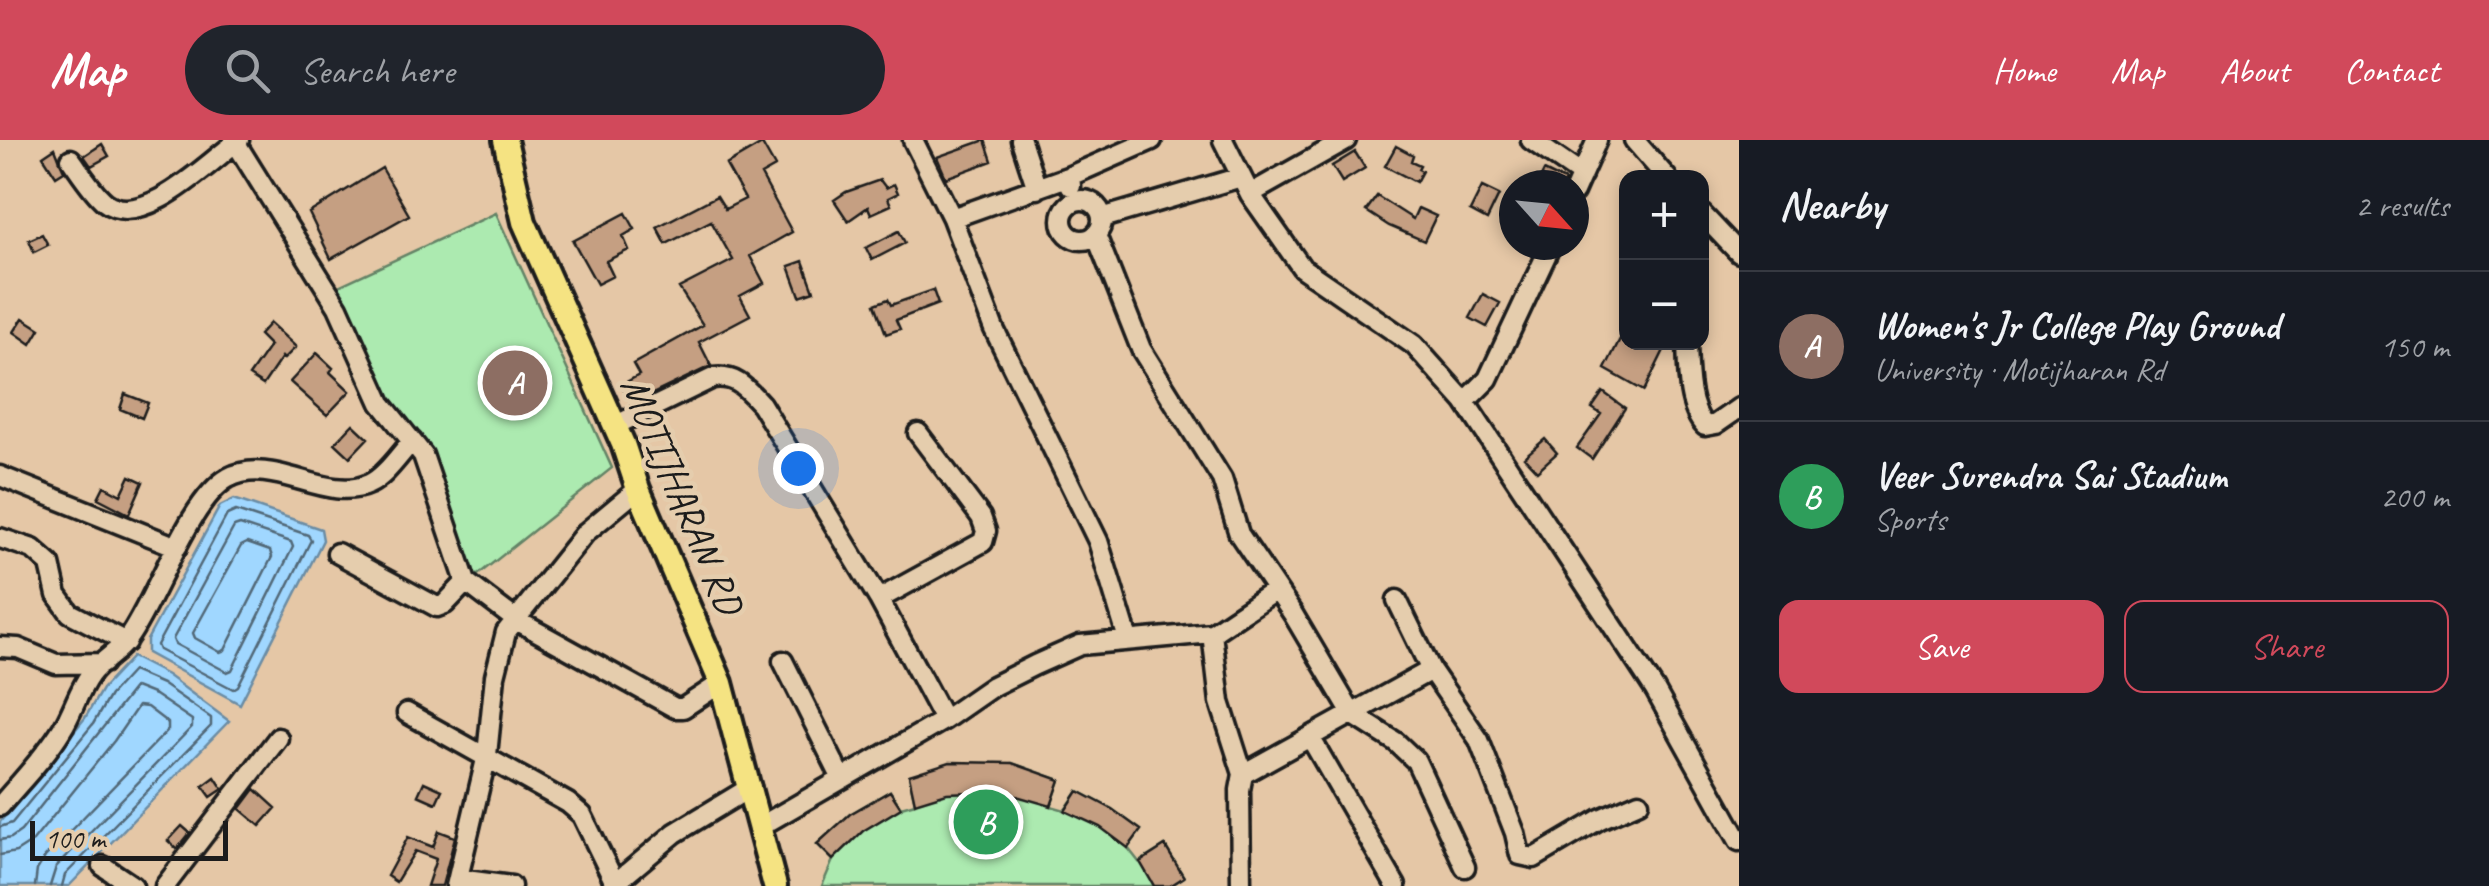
<!DOCTYPE html>
<html lang="en">
<head>
<meta charset="utf-8">
<style>
  :root { --surface:#171b24; --page:#20242c; --text:#f1f3f6; --muted:#9ea1a6; --line:#363941; --accent:#d1495b }
  body { margin:0; font-family:Caveat,sans-serif; background:var(--page); color:var(--text) }
  .controls { position:absolute; right:30px; top:30px; display:grid; overflow:hidden; border-radius:20px; box-shadow:0 5px 15px #0003 }
  .controls button { width:90px; height:90px; display:grid; place-items:center; padding:0; border:0; border-bottom:2px solid var(--line); background:var(--surface); color:var(--text); font:50px sans-serif }
  .compass { position:absolute; left:1499px; top:30px; width:90px; height:90px; border-radius:50%; background:var(--surface); box-shadow:0 5px 15px #0003; rotate:117deg }
  .scale { position:absolute; left:30px; bottom:25px; width:198px; box-sizing:border-box; padding-left:10px; border:5px solid #1c1c1c; border-top:0; font-size:28px; line-height:35px; white-space:nowrap; color:#1c1c1c; -webkit-text-stroke:8px #e5cdad; paint-order:stroke }
  .you { position:absolute; left:798px; top:328px; width:35px; height:35px; margin:-25px; border:8px solid #fff; border-radius:50%; background:#1a73e8; box-shadow:0 0 0 15px #1a73e833 }
  .badge { display:grid; place-items:center; width:65px; height:65px; border-radius:50%; background:var(--accent); color:#fff; font-size:32px; font-weight:700 }
  .pin { position:absolute; translate:-50% -50%; border:5px solid #fff; box-shadow:0 2px 10px #0006 }
  .list { margin:0; padding:0; list-style:none }
  h2 { display:flex; justify-content:space-between; align-items:center; height:130px; margin:0; padding:0 40px; font-size:42px }
  h2 small { font-size:32px; font-weight:400; color:var(--muted) }
  .list li { display:grid; grid-template-columns:65px 1fr auto; gap:30px; align-items:center; box-sizing:border-box; height:150px; padding:0 40px; border-top:2px solid var(--line) }
  .list b { display:block; font-size:38px; white-space:nowrap }
  .list p { margin:0; font-size:32px; white-space:nowrap; color:var(--muted) }
  .list em { font-size:32px; font-style:normal; color:var(--muted) }
  .actions { display:flex; gap:20px; padding:30px 40px }
  .actions a { flex:1; padding:22px 0; border:2px solid var(--accent); border-radius:20px; text-align:center; font-size:35px; color:var(--accent) }
  .actions .main { background:var(--accent); color:#fff }
  .icon { flex:none; width:55px; height:55px; fill:none; stroke:currentColor; stroke-width:2; stroke-linecap:round; stroke-linejoin:round }
  .map { position:relative; flex:none; width:1739px; height:746px; overflow:hidden }
  header { display:flex; align-items:center; gap:60px; box-sizing:border-box; height:140px; padding:0 50px; background:var(--accent); color:#fff }
  header strong { font-size:48px }
  nav { display:flex; gap:55px; margin-inline-start:auto; font-size:35px }
  .search { width:700px; height:90px; background:var(--page); display:flex; align-items:center; gap:25px; box-sizing:border-box; padding:0 35px; border-radius:55px; color:var(--muted); font-size:38px }
  main { display:flex }
  aside { flex:1; background:var(--surface) }
  .map>svg:first-child { display:block }
  .green { fill:#aceab0; stroke:#648366; stroke-width:2.5 }
  .water { fill:#a0d7ff; stroke:#6b8ca4; stroke-width:2.5 }
  .lines { fill:none; stroke-linecap:round; stroke-linejoin:round }
  .shore { stroke:#516777; stroke-width:2.5 }
  .building { fill:#c59f82; stroke:#1c1c1c; stroke-width:2.5 }
  .minor-casing { stroke:#1c1c1c; stroke-width:25 }
  .major-casing { stroke:#1c1c1c; stroke-width:30 }
  .minor { stroke:#e5cdad; stroke-width:18 }
  .major { stroke:#f5e382; stroke-width:22 }
  .labels { text-anchor:middle; stroke-width:9; stroke-linejoin:round; paint-order:stroke }
  .street-label { font-size:40px; fill:#1c1c1c; stroke:#e5cdad }
</style>
</head>
<body>
<header>
<strong>Map</strong>
<div class="search"><svg class="icon" aria-label="search" viewBox="0 0 24 24"><circle cx="10" cy="10" r="6"/><path d="M15 15l6 6"/></svg>Search here</div>
<nav><a>Home</a><a>Map</a><a>About</a><a>Contact</a></nav>
</header>
<main>
<div class="map">
<svg width="1739" height="746" viewBox="0 0 1739 746">
  <rect width="100%" height="100%" fill="#e5c7a6"/>
  <filter id="ink" filterUnits="userSpaceOnUse"><feTurbulence type="fractalNoise" baseFrequency=".01" numOctaves="2"/><feDisplacementMap in="SourceGraphic" scale="20" xChannelSelector="R" yChannelSelector="G"/><feConvolveMatrix kernelMatrix="1 2 1 2 8 2 1 2 1" color-interpolation-filters="sRGB"/></filter>
  <g filter="url(#ink)">
    <path class="green" d="M496 73 612 328 474 438 432 314 388 255 334 148Z
      M1012 623 1060 640 1051 666 1065 670 1078 651 1112 669 1141 690 1128 708 1139 722 1165 706 1184 737 1170 746H822L833 720 817 704 850 674 890 651 901 667 915 663 909 635Z"/>
    <path class="water" d="M234 359 321 389 323 400 240 564 147 513V500L220 366Z
      M132 517 167 535 229 581 69 746H0V682L85 578 102 549Z"/>
    <g class="lines">
      <path class="shore" d="M236 371 308 395 311 400 238 546 233 549 159 510 157 505 227 375Z
        M240 385 291 402 293 407 232 530 227 532 175 504 173 499 234 387Z
        M247 403 270 411 272 417 225 510 220 512 195 498 193 493 241 406Z
        M0 687 12 683 93 584 110 555 132 531 162 544 211 578V586L65 735 62 746
        M0 700 11 698 21 691 135 547 155 555 192 580V587L56 727 50 746
        M0 715 16 712 33 701 114 601 138 566 147 567 168 583V590L45 717 37 730 35 746"/>
    </g>
    <path class="building" d="M985 0 992 21 946 38 937 17Z
      M102 4 109 16 91 26 84 16Z
      M762 4 775 27 761 35 792 92 750 116 764 143 740 156 750 175 699 202 711 226 632 264 621 245 639 235 633 224 703 185 679 148 733 120 711 81 666 104 657 87 717 56 725 69 745 59 726 25Z
      M1396 6 1413 15 1411 21 1420 25 1418 29 1422 31 1416 42 1385 26Z
      M55 8 64 31 56 36 43 16Z
      M1355 12 1365 28 1342 42 1332 26Z
      M382 28 409 75 331 119 309 73Z
      M1544 31 1565 41 1563 45H1537Z
      M880 40 886 48 894 44 898 53 888 58 891 65 871 74 868 67 848 81 834 60 846 52Z
      M1482 47 1499 55 1487 80 1470 71Z
      M1377 56 1413 79 1418 68 1436 76 1424 101 1389 86 1366 71Z
      M626 73 635 89 623 96 629 110 606 121 613 136 597 144 573 101Z
      M899 91 905 103 872 120 866 108Z
      M42 94 48 105 34 112 29 100Z
      M803 121 814 151 800 156 789 126Z
      M933 150 938 164 896 180 900 189 886 194 875 164 888 159 891 165Z
      M1483 154 1500 163 1487 187 1470 178Z
      M23 178 40 189 31 204 14 192Z
      M270 183 296 207 284 219 282 217 263 245 249 236 270 206 259 195Z
      M1626 187V202H1668L1644 251 1605 229Z
      M317 213 333 228 330 232 350 251 327 275 290 242Z
      M1603 252 1625 268 1592 319 1577 308 1601 274 1592 268Z
      M125 254 148 263 142 278 120 269Z
      M353 284 368 298 350 317 335 303Z
      M1545 299 1557 313 1537 331 1524 317Z
      M130 336 143 342 129 374 98 358 104 346 121 355Z
      M950 622 1012 623 1060 640 1051 666 999 651 947 653 915 663 909 635Z
      M215 637 223 649 211 657 203 646Z
      M424 642 442 650 436 663 418 655Z
      M255 649 276 668 260 686 240 669Z
      M890 651 901 668 863 691 833 720 817 704 850 674Z
      M1078 651 1112 669 1141 690 1128 708 1100 687 1065 671Z
      M182 686 190 693 177 709 168 701Z
      M439 691 455 697 442 746H427L436 719 415 711 396 742 387 736 408 697 433 707Z
      M1165 706 1184 737 1170 746H1154L1140 722Z"/>
    <g class="lines">
      <g class="minor-casing">
        <path id="minor" d="M234 0 338 167 381 263 423 315 466 442 516 480 675 568H683L721 543
          M913 0 952 78 994 189 1098 401 1128 499
          M1021 0 1037 49
          M1223 0 1250 54 1302 128 1414 205 1465 262 1655 550 1739 701
          M1531 0 1582 35
          M1634 0 1667 38
          M71 19C81 33 92 51 105 62 142 91 210 21 239 0
          M1071 46 1070 36 1152 0
          M1574 52 1597 0
          M1250 54 1346 0
          M1062 80a20 20 0 1 1 40 0a20 20 0 1 1-40 0Z
          M1702 74 1739 113
          M952 78 1070 36
          M1102 78 1241 37
          M1096 95 1141 209 1222 339 1239 394 1293 474 1352 574 1396 602 1416 621 1465 727
          M1687 202C1688 227 1687 267 1705 286L1716 284 1739 268
          M1465 262 1488 239 1551 105
          M614 286 713 238C736 235 746 248 761 264L879 459 944 580
          M0 336 177 407
          M0 398 33 409 50 424 57 455 70 473 126 502
          M337 413 437 467 445 464 466 442
          M879 459 983 402 986 391 981 377 918 293
          M1397 460 1431 530 1479 600 1515 693 1520 715 1534 718 1600 679 1639 662
          M1212 493 1220 562 1243 634 1240 650 1241 746
          M0 507 18 508 56 524 103 523
          M783 521 841 637
          M407 573 568 663 582 675 615 743
          M1310 597 1396 746
          M1243 634 1431 530
          M0 666C21 641 45 617 62 589 73 572 78 551 90 535 100 521 118 513 128 498 156 459 189 360 228 338 273 314 326 364 369 344 385 337 400 314 412 301
          M761 686 944 580 993 546 1035 525 1080 505 1212 493 1276 450
          M103 726 133 746
          M458 739 511 746
          M165 746 278 598
          M456 746 487 615 495 536 506 492 585 393 638 349
          M612 746 675 693 751 647"/>
      </g>
      <g class="major-casing">
        <path id="major" d="M505 0 524 82 623 304 638 349 721 543 775 746"/>
      </g>
      <use href="#minor" class="minor"/>
      <use href="#major" class="major"/>
    </g>
  </g>
  <g class="labels">
    <g class="street-label">
      <text transform="translate(683 355) rotate(67)" y="14">MOTIJHARAN RD</text>
    </g>
  </g>
</svg>
<div class="controls">
<button>+</button>
<button>−</button>
</div>
<svg class="compass" viewBox="-18 -18 36 36"><path d="M0-13l5 13h-10z" fill="#e53935"/><path d="M0 13l5-13h-10z" fill="#9ea1a6"/></svg>
<div class="scale">100 m</div>
<div class="you"></div>
<div class="pin badge" style="left:515px;top:243px;background:#8d6e63">A</div>
<div class="pin badge" style="left:986px;top:682px;background:#2e9e5b">B</div>
</div>
<aside>
<h2>Nearby<small>2 results</small></h2>
<ul class="list">
<li><span class="badge" style="background:#8d6e63">A</span><div><b>Women's Jr College Play Ground</b><p>University · Motijharan Rd</p></div><em>150 m</em></li>
<li><span class="badge" style="background:#2e9e5b">B</span><div><b>Veer Surendra Sai Stadium</b><p>Sports</p></div><em>200 m</em></li>
</ul>
<div class="actions"><a class="main">Save</a><a>Share</a></div>
</aside>
</main>
</body>
</html>
